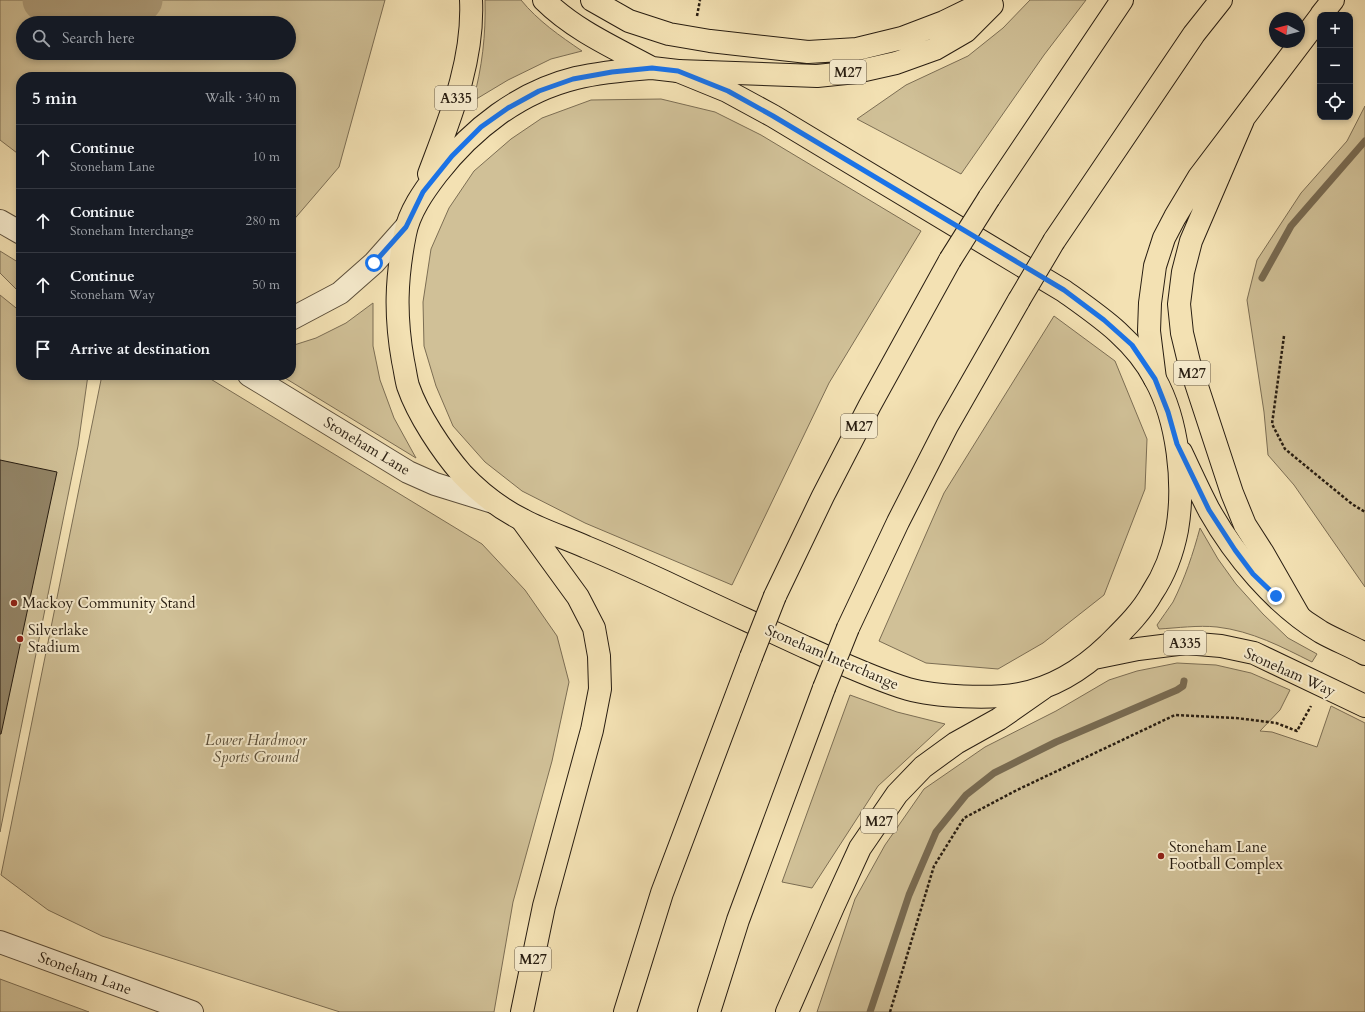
<!DOCTYPE html>
<html lang="en">
<head>
<meta charset="utf-8">
<style>
  :root { --surface:#171b24; --page:#242831; --text:#f1f3f6; --muted:#9ea1a6; --line:#363941 }
  body { margin:0; font-family:Cardo,serif; background:var(--page); color:var(--text) }
  .controls { position:absolute; right:12px; top:12px; display:grid; overflow:hidden; border-radius:8px; box-shadow:0 2px 6px #0003 }
  .controls button { width:36px; height:36px; display:grid; place-items:center; padding:0; border:0; border-bottom:1px solid var(--line); background:var(--surface); color:var(--text); font:20px sans-serif }
  .compass { position:absolute; left:1269px; top:12px; width:36px; height:36px; border-radius:50%; background:var(--surface); box-shadow:0 2px 6px #0003; rotate:277deg }
  .stop { position:absolute; width:12px; height:12px; margin:-9px; border:3px solid #1a73e8; border-radius:50%; background:#fff }
  .stop.end { background:#1a73e8; border-color:#fff; box-shadow:0 1px 4px #0008 }
  .list { margin:0; padding:0; list-style:none }
  h2 { display:flex; justify-content:space-between; align-items:center; height:52px; margin:0; padding:0 16px; font-size:17px }
  h2 small { font-size:13px; font-weight:400; color:var(--muted) }
  .list li { display:grid; grid-template-columns:26px 1fr auto; gap:12px; align-items:center; box-sizing:border-box; height:64px; padding:0 16px; border-top:1px solid var(--line) }
  .list b { display:block; font-size:15px; white-space:nowrap }
  .list p { margin:0; font-size:13px; white-space:nowrap; color:var(--muted) }
  .list em { font-size:13px; font-style:normal; color:var(--muted) }
  .icon { flex:none; width:22px; height:22px; fill:none; stroke:currentColor; stroke-width:2; stroke-linecap:round; stroke-linejoin:round }
  .map { position:relative; flex:none; width:1365px; height:1012px; overflow:hidden }
  .search { position:absolute; background:var(--surface); box-shadow:0 2px 6px #0003; left:16px; top:16px; width:280px; height:44px; display:flex; align-items:center; gap:10px; box-sizing:border-box; padding:0 14px; border-radius:22px; color:var(--muted); font-size:15px }
  .panel { position:absolute; background:var(--surface); box-shadow:0 2px 6px #0003; left:16px; top:72px; width:280px; height:308px; border-radius:16px }
  .map>svg:first-child { display:block }
  .green { fill:#d0c097; stroke:#7c6e54; fill-rule:evenodd }
  .lines { fill:none; stroke-linecap:round; stroke-linejoin:round }
  .stream { stroke:#786a51; stroke-width:7 }
  .river { stroke:#ae9e7c; stroke-width:43 }
  .building { fill:#928365; stroke:#281d11 }
  .tertiary-casing { stroke:#5b4e3a; stroke-width:24 }
  .primary-casing { stroke:#281d11; stroke-width:24 }
  .motorway-casing { stroke:#281d11; stroke-width:24 }
  .path { stroke:#281d11; stroke-width:2.5; stroke-dasharray:3 2; stroke-linecap:butt }
  .tertiary { stroke:#f7ecce; stroke-width:22 }
  .primary { stroke:#f3e1b3; stroke-width:22 }
  .motorway { stroke:#f3e1b3; stroke-width:22 }
  .motorway-bridge-casing { stroke:#281d11; stroke-width:24; stroke-linecap:butt }
  .motorway-bridge { stroke:#f3e1b3; stroke-width:22 }
  .route { stroke:#1a73e8; stroke-width:5 }
  .poi-dot { fill:#8f2418; stroke:#f7ecce; stroke-width:1.5 }
  .labels { text-anchor:middle; stroke-width:4; stroke-linejoin:round; paint-order:stroke }
  .shield { fill:#f7ecce; stroke:#665b4a; stroke-width:1 }
  .shield-label { font-size:14px; font-weight:bold; fill:#281d11 }
  .street-label { font-size:15px; fill:#281d11; stroke:#f7ecce }
  .poi-label { font-size:15px; fill:#281d11; stroke:#f7ecce; text-anchor:start }
  .park-label { font-size:15px; font-style:italic; fill:#5a4e39; stroke:#f7ecce }
</style>
</head>
<body>
<div class="map">
<svg width="1365" height="1012" viewBox="0 0 1365 1012">
  <rect width="100%" height="100%" fill="#f3e1b3"/>
  <filter id="stains"><feTurbulence type="fractalNoise" baseFrequency=".005" numOctaves="4"/><feColorMatrix values="0 0 0 0 .2 0 0 0 0 .09 0 0 0 0 .02 0 0 0 .5 -.17"/></filter>
  <radialGradient id="worn" r=".72"><stop offset=".6" stop-color="#630" stop-opacity="0"/><stop offset="1" stop-color="#630" stop-opacity=".3"/></radialGradient>
  <path class="green" d="M0 0H385L339 167 291 223V77H21V156L0 140ZM23 23H289V53H23Z
    M485 0H521C538 21 560 36 582 51L551 59 508 80 473 101C482 68 486 35 485 0Z
    M1030 0H1086L1044 55 961 174 857 119 906 85 968 56 1003 28Z
    M661 99 715 112 761 135 921 231 829 383 732 585 585 523 522 491 485 462 453 426 436 386 424 346 423 302 431 249 449 208 474 171 511 139 542 118 591 100Z
    M1365 106V587L1294 485 1268 455 1264 412 1247 300 1257 260 1301 193 1347 141Z
    M0 251 21 264V294L0 273Z
    M0 295 21 312V375H88L78 446 0 832Z
    M373 303V346L380 380 394 418 416 458 280 375H291V346L316 338 346 323Z
    M1054 316 1115 361 1147 439 1145 489 1104 595 1043 643 998 669 926 663 879 641 944 493Z
    M102 375H204L482 544 525 590 557 636 569 682 552 761 513 902 494 1012H340L102 936 48 910 1 875Z
    M1200 528 1218 559 1236 584 1263 614 1288 638 1317 654 1312 662C1282 647 1252 631 1217 627 1198 625 1177 628 1159 629L1157 625C1162 617 1168 610 1173 602 1185 578 1193 554 1200 528Z
    M1177 663 1216 665 1251 673 1290 690 1280 710 1260 731 1272 732 1317 747 1331 706 1365 723V1012H817L855 899 885 845 924 789 985 747 1056 711 1109 680 1137 671Z
    M850 695 897 712 945 724 878 786 812 888 782 882Z
    M0 979 89 1012H0Z"/>
  <g class="lines">
    <path class="stream" d="M1262 278 1291 226 1365 141
      M870 1012 909 895 936 832 966 795 994 773 1056 742 1177 690 1183 686 1184 681"/>
    <path class="river" d="M44 0 120 5 141 0"/>
  </g>
  <path class="building" d="M0 460 57 472 1 734H0Z"/>
  <g class="lines">
    <g class="tertiary-casing">
      <path id="tertiary" d="M0 221 21 233
        M291 319 340 293 374 263 406 227
        M249 375 408 472 435 484 493 502
        M0 942 192 1012"/>
    </g>
    <g class="primary-casing">
      <path id="primary" d="M544 0C574 30 615 48 652 68
        M652 68 678 71 727 91 773 116 1064 291C1099 316 1135 340 1155 379 1178 420 1185 484 1177 530 1173 551 1164 575 1152 593 1141 613 1124 629 1108 645 1083 669 1053 688 1019 694 991 699 936 697 908 689 872 678 839 662 805 647 758 625 711 604 665 582 639 570 613 558 586 547 566 538 543 531 523 520 501 509 479 492 462 474 442 451 418 415 408 386 406 379 405 370 403 361 395 316 396 279 405 234 409 212 424 191 437 174 472 129 519 92 576 78 601 72 627 70 652 68Z
        M429 174C450 118 474 61 471 0
        M1181 452C1190 471 1199 491 1209 510 1235 556 1275 604 1321 632 1335 640 1351 646 1365 654
        M1094 658 1138 649 1186 643 1221 646 1254 653 1365 706"/>
    </g>
    <g class="motorway-casing">
      <path id="motorway" d="M592 0 629 21 669 34 710 41 808 52 857 49 902 38 944 22 989 0
        M1321 15 1333 0
        M678 71 817 76 856 72 896 63 935 49 966 31 992 5
        M1243 120 1191 241 1183 272 1179 304 1182 333 1189 362 1232 493 1245 525 1263 553 1299 616
        M989 198 1122 0
        M1054 241 1194 34 1221 0
        M1155 379 1149 331 1150 303 1155 266 1164 238 1175 217 1199 177 1320 17
        M775 596 823 496 870 405 950 260
        M848 628 898 522 947 426 1019 300
        M522 1012 544 906 592 730 600 689 599 656 594 628 578 597 522 520
        M625 1012 662 893 751 657
        M709 1012 738 920 824 688
        M787 1012 833 907 860 848 897 794 923 767 956 743 999 719 1042 689"/>
    </g>
    <path class="path" d="M697 16 700 0
      M1284 336 1272 424 1285 449 1352 504 1365 512
      M890 1012 934 866 964 818 1017 790 1175 715 1236 718 1276 723 1297 731 1311 706"/>
    <use href="#tertiary" class="tertiary"/>
    <use href="#primary" class="primary"/>
    <use href="#motorway" class="motorway"/>
    <g class="motorway-bridge-casing">
      <path id="motorway-bridge" d="M950 260 989 198
        M1019 300 1054 241
        M751 657 775 596
        M824 688 848 628"/>
    </g>
    <use href="#motorway-bridge" class="motorway-bridge"/>
  </g>
  <g class="lines">
    <path class="route" d="M374 263 406 227 423 192 452 156 481 127 508 108 539 91 573 79 612 72 652 68 678 71 728 91 773 116 1064 290 1104 320 1132 345 1155 379 1168 412 1177 444 1209 510 1235 550 1253 574 1276 596"/>
  </g>
  <g class="poi-dot">
    <circle cx="14" cy="603" r="4"/>
    <circle cx="20" cy="639" r="4"/>
    <circle cx="1161" cy="856" r="4"/>
  </g>
  <g class="labels">
    <g class="shield">
      <rect x="830" y="60" width="36" height="24" rx="3"/>
      <rect x="435" y="86" width="42" height="24" rx="3"/>
      <rect x="1174" y="361" width="36" height="24" rx="3"/>
      <rect x="841" y="414" width="36" height="24" rx="3"/>
      <rect x="1164" y="631" width="42" height="24" rx="3"/>
      <rect x="861" y="809" width="36" height="24" rx="3"/>
      <rect x="515" y="947" width="36" height="24" rx="3"/>
    </g>
    <g class="shield-label">
      <text x="848" y="77">M27</text>
      <text x="456" y="103">A335</text>
      <text x="1192" y="378">M27</text>
      <text x="859" y="431">M27</text>
      <text x="1185" y="648">A335</text>
      <text x="879" y="826">M27</text>
      <text x="533" y="964">M27</text>
    </g>
    <g class="street-label">
      <text transform="translate(367 446) rotate(31)" y="5">Stoneham Lane</text>
      <text transform="translate(832 657) rotate(23)" y="5">Stoneham Interchange</text>
      <text transform="translate(1290 672) rotate(24)" y="5">Stoneham Way</text>
      <text transform="translate(85 973) rotate(20)" y="5">Stoneham Lane</text>
    </g>
    <g class="poi-label">
      <text x="22" y="608">Mackoy Community Stand</text>
      <text x="28" y="635">Silverlake<tspan x="28" dy="17">Stadium</tspan></text>
      <text x="1169" y="852">Stoneham Lane<tspan x="1169" dy="17">Football Complex</tspan></text>
    </g>
    <g class="park-label">
      <text x="256" y="745">Lower Hardmoor<tspan x="256" dy="17">Sports Ground</tspan></text>
    </g>
  </g>
  <rect width="100%" height="100%" filter="url(#stains)"/>
  <rect width="100%" height="100%" fill="url(#worn)"/>
</svg>
<div class="controls">
<button>+</button>
<button>−</button>
<button><svg class="icon" aria-label="locate" viewBox="0 0 24 24"><circle cx="12" cy="12" r="6"/><path d="M12 2v4M12 18v4M2 12h4M18 12h4"/></svg></button>
</div>
<svg class="compass" viewBox="-18 -18 36 36"><path d="M0-13l5 13h-10z" fill="#e53935"/><path d="M0 13l5-13h-10z" fill="#9ea1a6"/></svg>
<div class="stop" style="left:374px;top:263px"></div>
<div class="stop end" style="left:1276px;top:596px"></div>
<div class="search"><svg class="icon" aria-label="search" viewBox="0 0 24 24"><circle cx="10" cy="10" r="6"/><path d="M15 15l6 6"/></svg>Search here</div>
<section class="panel">
<h2>5 min<small>Walk · 340 m</small></h2>
<ul class="list">
<li><svg class="icon" aria-label="ahead" viewBox="0 0 24 24"><path d="M12 20V5M6 11l6-6 6 6"/></svg><div><b>Continue</b><p>Stoneham Lane</p></div><em>10 m</em></li>
<li><svg class="icon" aria-label="ahead" viewBox="0 0 24 24"><path d="M12 20V5M6 11l6-6 6 6"/></svg><div><b>Continue</b><p>Stoneham Interchange</p></div><em>280 m</em></li>
<li><svg class="icon" aria-label="ahead" viewBox="0 0 24 24"><path d="M12 20V5M6 11l6-6 6 6"/></svg><div><b>Continue</b><p>Stoneham Way</p></div><em>50 m</em></li>
<li><svg class="icon" aria-label="arrive" viewBox="0 0 24 24"><path d="M6 21V4h12l-3 4 3 4H6"/></svg><div><b>Arrive at destination</b></div></li>
</ul>
</section>
</div>
</body>
</html>
